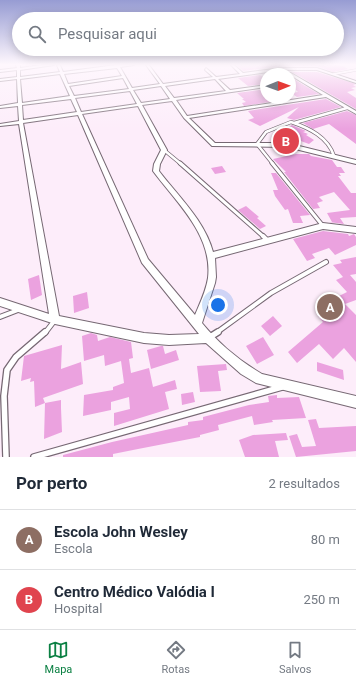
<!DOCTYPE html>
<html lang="pt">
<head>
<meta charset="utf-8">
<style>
  :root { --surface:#fff; --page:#f6f6f7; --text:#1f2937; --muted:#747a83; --line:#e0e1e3; --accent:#0b8043 }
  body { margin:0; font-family:Roboto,sans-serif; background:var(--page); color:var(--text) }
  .compass { position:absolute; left:260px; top:68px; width:36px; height:36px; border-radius:50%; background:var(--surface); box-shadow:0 2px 10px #0003; rotate:89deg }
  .you { position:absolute; left:218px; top:305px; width:14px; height:14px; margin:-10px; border:3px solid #fff; border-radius:50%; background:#1a73e8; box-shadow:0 0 0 6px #1a73e833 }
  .badge { display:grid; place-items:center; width:26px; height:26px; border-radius:50%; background:var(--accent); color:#fff; font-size:13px; font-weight:700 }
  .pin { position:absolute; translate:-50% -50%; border:2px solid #fff; box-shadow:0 1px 4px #0006 }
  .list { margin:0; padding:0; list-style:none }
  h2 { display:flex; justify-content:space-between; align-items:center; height:52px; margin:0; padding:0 16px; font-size:17px }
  h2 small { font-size:13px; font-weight:400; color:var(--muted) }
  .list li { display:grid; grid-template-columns:26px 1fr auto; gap:12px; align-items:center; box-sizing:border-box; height:60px; padding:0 16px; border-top:1px solid var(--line) }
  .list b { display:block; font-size:15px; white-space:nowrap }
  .list p { margin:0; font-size:13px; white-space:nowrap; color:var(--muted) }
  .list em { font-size:13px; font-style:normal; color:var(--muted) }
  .icon { flex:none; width:22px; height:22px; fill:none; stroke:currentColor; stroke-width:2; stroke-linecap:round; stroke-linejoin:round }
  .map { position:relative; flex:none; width:356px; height:457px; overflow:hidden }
  .search { position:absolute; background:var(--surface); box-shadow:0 2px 10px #0003; left:12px; right:12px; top:12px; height:44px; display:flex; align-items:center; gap:10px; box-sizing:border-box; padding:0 14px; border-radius:22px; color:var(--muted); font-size:15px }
  .sheet { height:172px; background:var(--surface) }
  nav { display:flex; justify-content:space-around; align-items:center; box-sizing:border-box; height:56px; border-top:1px solid var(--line); background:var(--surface); font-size:11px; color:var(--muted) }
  nav a { display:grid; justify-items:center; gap:2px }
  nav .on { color:var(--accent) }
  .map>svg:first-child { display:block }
  .building { fill:#eba2df }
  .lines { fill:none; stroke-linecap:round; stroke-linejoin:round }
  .lane-far4-casing { stroke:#766873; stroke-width:3 }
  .lane-far3-casing { stroke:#766873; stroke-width:4 }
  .lane-far2-casing { stroke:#766873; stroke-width:5 }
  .lane-far1-casing { stroke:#766873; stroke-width:6 }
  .lane-casing { stroke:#766873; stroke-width:8 }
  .street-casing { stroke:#766873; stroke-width:2 }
  .lane-far4 { stroke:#fff; stroke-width:2 }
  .lane-far3 { stroke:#fff; stroke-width:2.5 }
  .lane-far2 { stroke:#fff; stroke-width:3 }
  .lane-far1 { stroke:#fff; stroke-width:4 }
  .lane { stroke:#fff; stroke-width:5.5 }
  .street { fill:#fff; fill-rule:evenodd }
</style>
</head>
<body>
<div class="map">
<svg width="356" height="457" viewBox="0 0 356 457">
  <rect width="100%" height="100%" fill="#fdedfa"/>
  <path class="building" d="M237 65H337L343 66 348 69 333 72 317 66H282L243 71Z
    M282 72H317L356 84 353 85 356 87 351 88 355 90 347 92 356 98V109L292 72 287 74H264Z
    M260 75 266 79V84L248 86 238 78Z
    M290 77 319 94 297 97 291 93 298 92 290 84Z
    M266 89V98H294L244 106 242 103 246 102 242 99H244L237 93Z
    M326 99 341 107 294 120 287 118 299 107 260 126 248 120 254 118 248 111Z
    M347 111 356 115V144L329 124 313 129 303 123Z
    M292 125 306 131 303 132 308 134 306 135 314 140 309 144 298 140 294 143 281 142 272 138Z
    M296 154H309L311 156 332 160 337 167H341L345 173H339L341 176H338L351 193H356V217L340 218 344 224 329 222H332L327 213 350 210 334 192 319 197 323 201 317 203 320 208 313 209 284 172H286L273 159Z
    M222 166 226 172 215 174 211 168Z
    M271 173H276L310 215 300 216 303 223H293L288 209 285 210 275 196 273 190H278Z
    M246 206 259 217 257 218 266 226 260 229 238 210Z
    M323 231 348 234 349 236 354 234 356 237V245L335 255 329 248 312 254 315 258 307 261 293 239Z
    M356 257V274L350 275 356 282V300L345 304 356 315V362L344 348 333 359 319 344 297 363 288 352 323 322 318 316 326 312 321 305 347 292 336 280 343 277 333 265 342 263 340 260Z
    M39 275 42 295 31 300 28 279Z
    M87 292 89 308 74 313 73 296Z
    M273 316 282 326 270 336 261 326Z
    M91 333 97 335 98 341 110 337 131 342 133 358 129 359 131 373 149 368 153 387 175 380 177 389 165 392 169 409 114 426V413L130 409 129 397 111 402V410L83 416 84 395 113 390V387L124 383 121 361 105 366 104 355 84 361 82 336Z
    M263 337 274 355 257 364 246 346Z
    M62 345 61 369 81 362 83 384 43 398 45 403 61 400V408L62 432 44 439 45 403 35 407 34 381 30 382 31 378 21 381 24 356Z
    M161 346H163L165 354 176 350 179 360 151 369 147 350Z
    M317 362 343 370 344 380 317 371Z
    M226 364 227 370 218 371 221 391 200 392 197 366Z
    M193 392 195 402 182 405 181 394Z
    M277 395V398L299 397 306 418 272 420 273 422 254 425 252 416 218 425 219 430 200 435V437L138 449 113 454V457H63V455L112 442 188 425V422L203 420V417L249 405 269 402 268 396Z
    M316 419 319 428 356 426V451L296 457 289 436 297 434 302 447 316 446 308 420Z
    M286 433 288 440 275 441 279 457H245L239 440 253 435Z"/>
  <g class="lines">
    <g class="lane-far4-casing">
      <path id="lane-far4" d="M334 74 356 70
        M345 108H347"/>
    </g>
    <g class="lane-far3-casing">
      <path id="lane-far3" d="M294 123 347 108
        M164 150 181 164
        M273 164 257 144 266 132 291 122C309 128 328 137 334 156"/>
    </g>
    <g class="lane-far2-casing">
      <path id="lane-far2" d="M180 163 264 237
        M272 163 323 226"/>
    </g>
    <g class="lane-far1-casing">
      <path id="lane-far1" d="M263 236 268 241
        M0 317 18 310
        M45 333 55 320
        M216 333 271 293 326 262"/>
    </g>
    <g class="lane-casing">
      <path id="lane" d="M210 337 218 332
        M6 457 4 396 7 370 16 357 45 332
        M34 457 282 387"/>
    </g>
    <g class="street-casing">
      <path id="street" d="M16 65H20V68L41 65H54L20 70V77L60 72 57 65H60L63 72 116 65H134L120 67 132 88 160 84 146 65H149L163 84 213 77 205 70 206 68 216 77 240 74 231 65H234L243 73 282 68H317L356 81V83L317 70H282L218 79 230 90 266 85V87L176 100 187 116 323 95 290 75V74H288L291 73 356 111V114L326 97 189 118 215 143H287L356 160V164L287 147 212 146 184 118 172 101 142 105 167 150 160 164 159 171C178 196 205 221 213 252L323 223 356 227V233L323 229 215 258 216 277 215 283 202 323C218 343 240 361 262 374L356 396V408L256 383 241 374 206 343 169 345 144 343 55 324 0 306V298L49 314 19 124 0 126V124L19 121 18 106 0 108V106L18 103 17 79 0 81V79L17 77V70L0 72V70L17 68ZM117 68 122 76 68 84 64 74ZM60 74 70 96 22 103 20 79ZM123 78 129 89 74 96 69 86ZM215 79 226 91 174 98 165 86ZM161 86 170 99 141 103 133 90ZM130 91 137 104 81 112 75 98ZM71 99 77 112 23 120 22 105ZM138 106 161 150 154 164 153 171C176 202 213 235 208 278 206 291 200 303 195 315L148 259 82 114ZM78 115 142 263 199 334 169 335 144 333 59 316 23 123Z"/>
    </g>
    <use href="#lane-far4" class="lane-far4"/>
    <use href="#lane-far3" class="lane-far3"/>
    <use href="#lane-far2" class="lane-far2"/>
    <use href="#lane-far1" class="lane-far1"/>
    <use href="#lane" class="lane"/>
    <use href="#street" class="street"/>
  </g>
  <linearGradient id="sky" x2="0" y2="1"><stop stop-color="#979cd3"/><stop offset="0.5" stop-color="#fef7fd"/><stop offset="1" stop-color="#fef7fd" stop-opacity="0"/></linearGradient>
  <rect width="356" height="129" fill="url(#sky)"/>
</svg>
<svg class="compass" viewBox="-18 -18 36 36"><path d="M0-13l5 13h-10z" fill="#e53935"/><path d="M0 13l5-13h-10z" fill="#747a83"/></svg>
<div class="you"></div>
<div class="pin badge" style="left:330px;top:307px;background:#8d6e63">A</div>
<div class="pin badge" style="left:286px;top:141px;background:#e0444e">B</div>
<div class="search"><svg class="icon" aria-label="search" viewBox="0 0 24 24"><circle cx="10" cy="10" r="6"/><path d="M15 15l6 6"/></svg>Pesquisar aqui</div>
</div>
<section class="sheet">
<h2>Por perto<small>2 resultados</small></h2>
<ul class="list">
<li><span class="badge" style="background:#8d6e63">A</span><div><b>Escola John Wesley</b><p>Escola</p></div><em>80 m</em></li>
<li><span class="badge" style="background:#e0444e">B</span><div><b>Centro Médico Valódia I</b><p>Hospital</p></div><em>250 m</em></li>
</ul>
</section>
<nav>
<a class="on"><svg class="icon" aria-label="map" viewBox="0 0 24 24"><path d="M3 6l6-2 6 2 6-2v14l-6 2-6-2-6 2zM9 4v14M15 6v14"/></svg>Mapa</a>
<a><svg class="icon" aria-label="directions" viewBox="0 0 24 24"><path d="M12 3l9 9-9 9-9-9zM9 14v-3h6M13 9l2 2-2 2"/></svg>Rotas</a>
<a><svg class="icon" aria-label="saved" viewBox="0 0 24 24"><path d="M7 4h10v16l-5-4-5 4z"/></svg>Salvos</a>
</nav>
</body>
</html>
